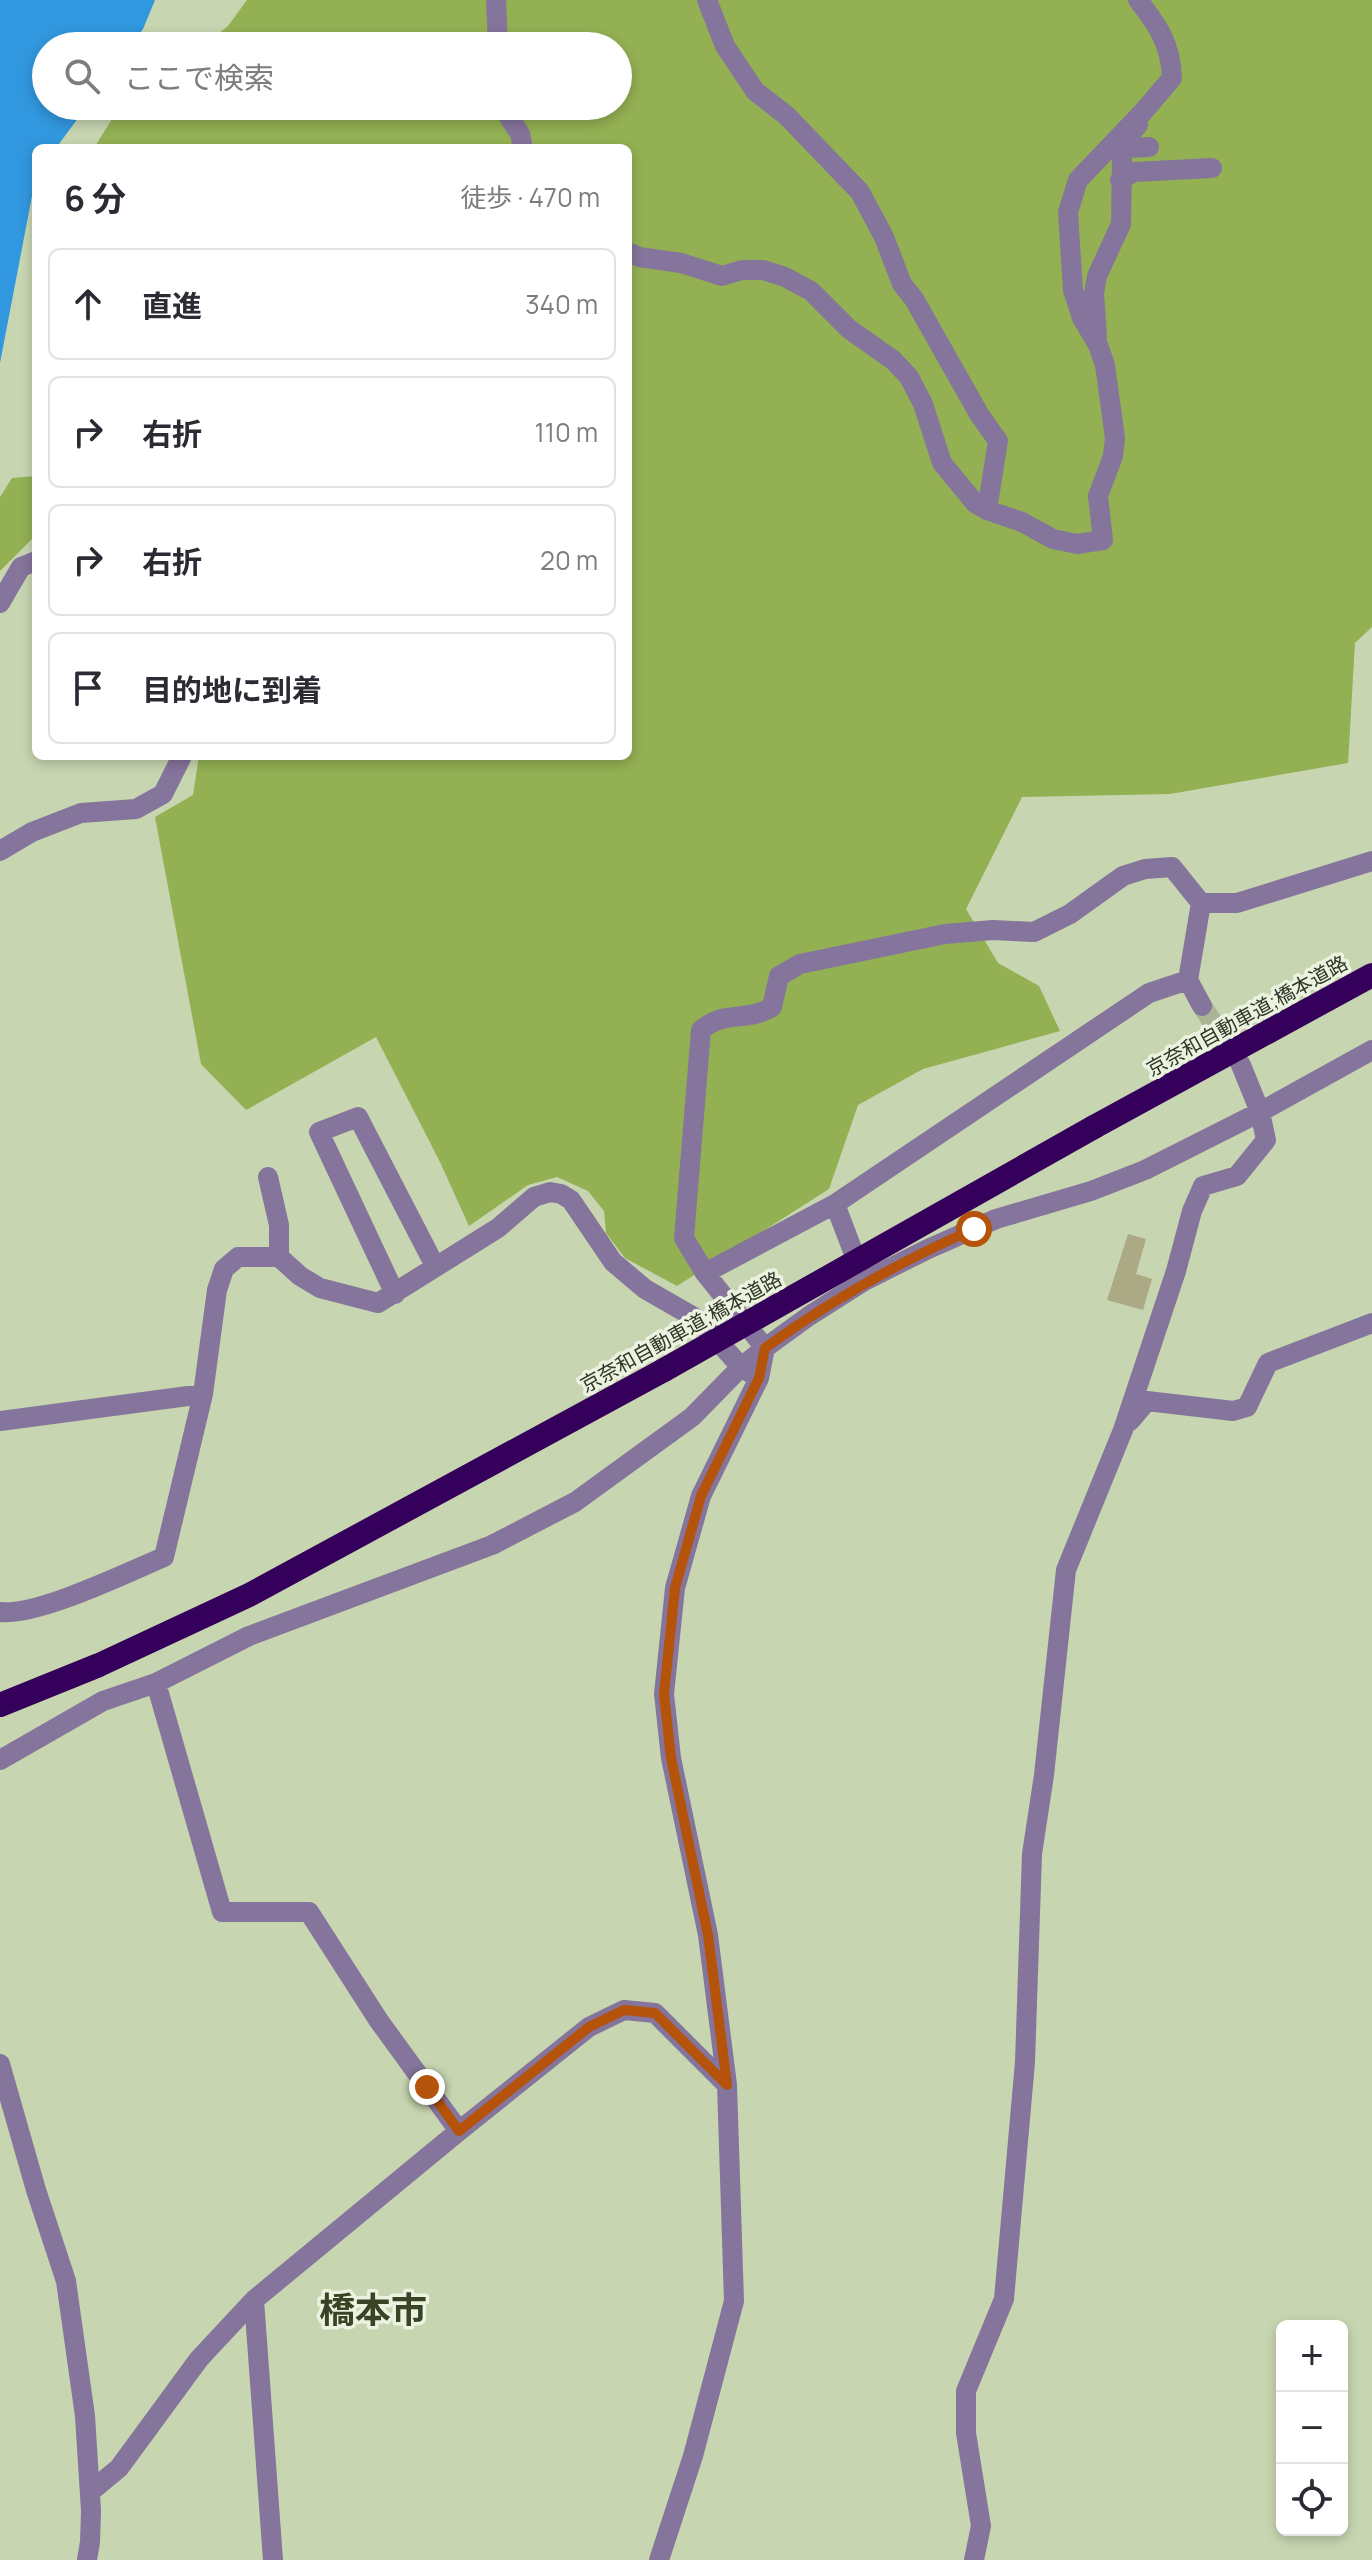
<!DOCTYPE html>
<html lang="ja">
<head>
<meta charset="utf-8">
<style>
  :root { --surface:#fff; --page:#f7f7f7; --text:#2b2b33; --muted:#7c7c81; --line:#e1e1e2 }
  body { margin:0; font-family:Manrope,"Noto Sans JP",sans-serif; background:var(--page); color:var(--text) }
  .controls { position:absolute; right:24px; bottom:24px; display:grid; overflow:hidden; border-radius:12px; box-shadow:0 4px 12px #0003 }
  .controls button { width:72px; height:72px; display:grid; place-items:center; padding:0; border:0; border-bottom:2px solid var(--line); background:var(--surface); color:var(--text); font:40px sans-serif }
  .stop { position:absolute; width:24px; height:24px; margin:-18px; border:6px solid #b45309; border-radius:50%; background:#fff }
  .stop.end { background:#b45309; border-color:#fff; box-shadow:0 2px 8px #0008 }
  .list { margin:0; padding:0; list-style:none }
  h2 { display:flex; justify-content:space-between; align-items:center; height:104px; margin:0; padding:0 32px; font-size:34px }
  h2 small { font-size:26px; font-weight:400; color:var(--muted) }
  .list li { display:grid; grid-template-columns:52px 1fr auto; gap:24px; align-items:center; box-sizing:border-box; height:112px; margin:0 16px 16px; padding:0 16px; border:2px solid var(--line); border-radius:12px }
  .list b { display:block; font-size:30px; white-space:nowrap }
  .list em { font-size:26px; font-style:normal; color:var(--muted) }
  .icon { flex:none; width:44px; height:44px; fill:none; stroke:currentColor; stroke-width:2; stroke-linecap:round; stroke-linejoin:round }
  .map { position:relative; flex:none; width:1372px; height:2560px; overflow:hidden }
  .search { position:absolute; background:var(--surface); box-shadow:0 4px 12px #0003; left:32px; top:32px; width:600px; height:88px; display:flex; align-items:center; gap:20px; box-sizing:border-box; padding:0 28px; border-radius:44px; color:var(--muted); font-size:30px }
  .panel { position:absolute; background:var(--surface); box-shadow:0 4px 12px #0003; left:32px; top:144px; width:600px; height:616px; border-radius:12px }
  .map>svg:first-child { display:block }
  .green { fill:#93b053 }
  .water { fill:#3197de }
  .building { fill:#aca985 }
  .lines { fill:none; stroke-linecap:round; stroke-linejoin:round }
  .minor-tunnel { stroke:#a9b594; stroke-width:20; stroke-dasharray:20 10; stroke-linecap:butt }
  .minor { stroke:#85749c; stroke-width:20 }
  .highway { stroke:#35005b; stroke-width:24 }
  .highway-bridge { stroke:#35005b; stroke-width:24 }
  .route { stroke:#b45309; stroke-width:10 }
  .labels { text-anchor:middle; stroke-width:7; stroke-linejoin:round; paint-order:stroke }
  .street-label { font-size:20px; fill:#2f3426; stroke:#ebf2e0 }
  .town-label { font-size:36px; font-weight:bold; fill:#394325; stroke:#ebf2e0 }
</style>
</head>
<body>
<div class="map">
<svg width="1372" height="2560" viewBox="0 0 1372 2560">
  <rect width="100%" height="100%" fill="#c7d5b0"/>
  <path class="green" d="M247 0H1372V627L1355 643 1348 763 1170 794 1022 797 966 909 998 963 1039 986 1060 1031 923 1069 858 1105 829 1189 677 1286 625 1258 606 1233 604 1211 588 1191 557 1177 528 1185 469 1226 440 1162 376 1037 246 1110 201 1064 155 817 193 795 199 756H628V148H94L112 119 128 106H618V46H202L228 26Z
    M36 476V535L0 571V497L12 478Z"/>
  <path class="water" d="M0 0H155L143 29 131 46H46V106H87L56 148H36V175L0 363Z"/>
  <path class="building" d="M1128 1234 1146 1239 1136 1274 1152 1279 1143 1310 1107 1300Z"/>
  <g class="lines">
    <path class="minor-tunnel" d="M1202 1006 1241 1065"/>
    <path class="minor" d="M496 0 498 46
      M707 0 725 46 755 91 787 116 860 192 884 237 902 284 914 299 979 414 998 441 987 510
      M502 106 520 134 523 148
      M1127 148 1149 147
      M1120 180 1134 172 1212 168
      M628 252 639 257 681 263 722 276 742 270H763L785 277 811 291 849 329 893 360 909 377 923 404 942 463 975 503 987 510 1022 522 1053 539 1077 544 1103 540 1098 496 1113 456 1115 438 1105 365 1098 345 1082 318 1073 290 1068 212 1078 180 1143 112 1172 78C1171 44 1158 26 1138 0
      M1097 337 1094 293 1097 276 1121 224 1122 155 1127 148V137L1138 125
      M0 603 21 567 36 561
      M0 851 32 832 81 813 136 809 163 794 182 756
      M1201 903H1237L1372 861
      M268 1177 279 1225V1257
      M835 1204 862 1275
      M705 1273 835 1204 1149 993 1188 980
      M395 1294 319 1132 358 1117 435 1266
      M0 1421 203 1394
      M1130 1421 1147 1401 1233 1411 1247 1407 1268 1363 1372 1323
      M0 1612C38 1616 126 1573 164 1557L203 1394 217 1290 224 1269 238 1257H279L300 1276 320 1288 378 1303 498 1228 534 1197 550 1192 561 1194 571 1200 613 1262 645 1289 699 1320 741 1367 752 1374
      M156 1683 222 1912H309L379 2021 459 2131
      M0 1760 103 1701 156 1683 249 1636 492 1545 575 1502 692 1417 741 1367 765 1348 809 1316 864 1281 928 1249 996 1219 1091 1191 1145 1170 1260 1112 1372 1050
      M0 2064 36 2190 66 2281 85 2416 91 2511 90 2542 87 2560
      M254 2300 273 2560
      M90 2492 119 2468 199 2359 254 2300 459 2131 589 2027 624 2010 655 2013 727 2085
      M659 2560 693 2456 734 2301 727 2085 708 1935 671 1758 664 1694 675 1588 701 1496 759 1378 765 1348 705 1273 684 1238 701 1030C726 1009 746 1023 772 1007L779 976 800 964 945 934 993 930 1034 932 1070 914 1123 876 1145 869 1172 867 1201 903 1188 980 1202 1006
      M974 2560 981 2526 966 2433V2391L1004 2299 1025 2062 1032 1854 1044 1775 1066 1570 1123 1430 1176 1271 1192 1211 1203 1186 1237 1176 1266 1140 1260 1112 1241 1065"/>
    <path class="highway" d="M1094 1127 1372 975
      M0 1705 99 1665 251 1594 664 1370"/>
    <path class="highway-bridge" d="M664 1370 1094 1127"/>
  </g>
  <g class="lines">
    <path class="route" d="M427 2087 459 2131 589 2027 624 2010 655 2013 727 2085 708 1935 671 1758 664 1694 675 1588 701 1496 759 1378 765 1348C831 1300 899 1262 974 1229"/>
  </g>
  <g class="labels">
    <g class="street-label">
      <text transform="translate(1247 1016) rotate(-29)" y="7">京奈和自動車道;橋本道路</text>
      <text transform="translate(681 1332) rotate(-29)" y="7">京奈和自動車道;橋本道路</text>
    </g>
    <g class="town-label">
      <text x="373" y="2323">橋本市</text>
    </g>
  </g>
</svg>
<div class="controls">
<button>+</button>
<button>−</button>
<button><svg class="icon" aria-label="locate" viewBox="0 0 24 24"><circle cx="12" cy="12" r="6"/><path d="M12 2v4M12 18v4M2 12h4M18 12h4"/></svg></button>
</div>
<div class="stop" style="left:974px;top:1229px"></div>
<div class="stop end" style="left:427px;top:2087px"></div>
<div class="search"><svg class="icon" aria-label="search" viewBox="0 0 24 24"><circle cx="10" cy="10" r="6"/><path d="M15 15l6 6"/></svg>ここで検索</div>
<section class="panel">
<h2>6 分<small>徒歩 · 470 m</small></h2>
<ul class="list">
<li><svg class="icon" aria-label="ahead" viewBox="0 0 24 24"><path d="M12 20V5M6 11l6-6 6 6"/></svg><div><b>直進</b></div><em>340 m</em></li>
<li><svg class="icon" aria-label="right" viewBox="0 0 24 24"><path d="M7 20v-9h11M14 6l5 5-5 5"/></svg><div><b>右折</b></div><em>110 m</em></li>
<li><svg class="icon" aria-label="right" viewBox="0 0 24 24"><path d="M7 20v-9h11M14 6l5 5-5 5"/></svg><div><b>右折</b></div><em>20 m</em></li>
<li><svg class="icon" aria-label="arrive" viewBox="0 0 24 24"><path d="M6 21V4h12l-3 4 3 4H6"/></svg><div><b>目的地に到着</b></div></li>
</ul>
</section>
</div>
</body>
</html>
